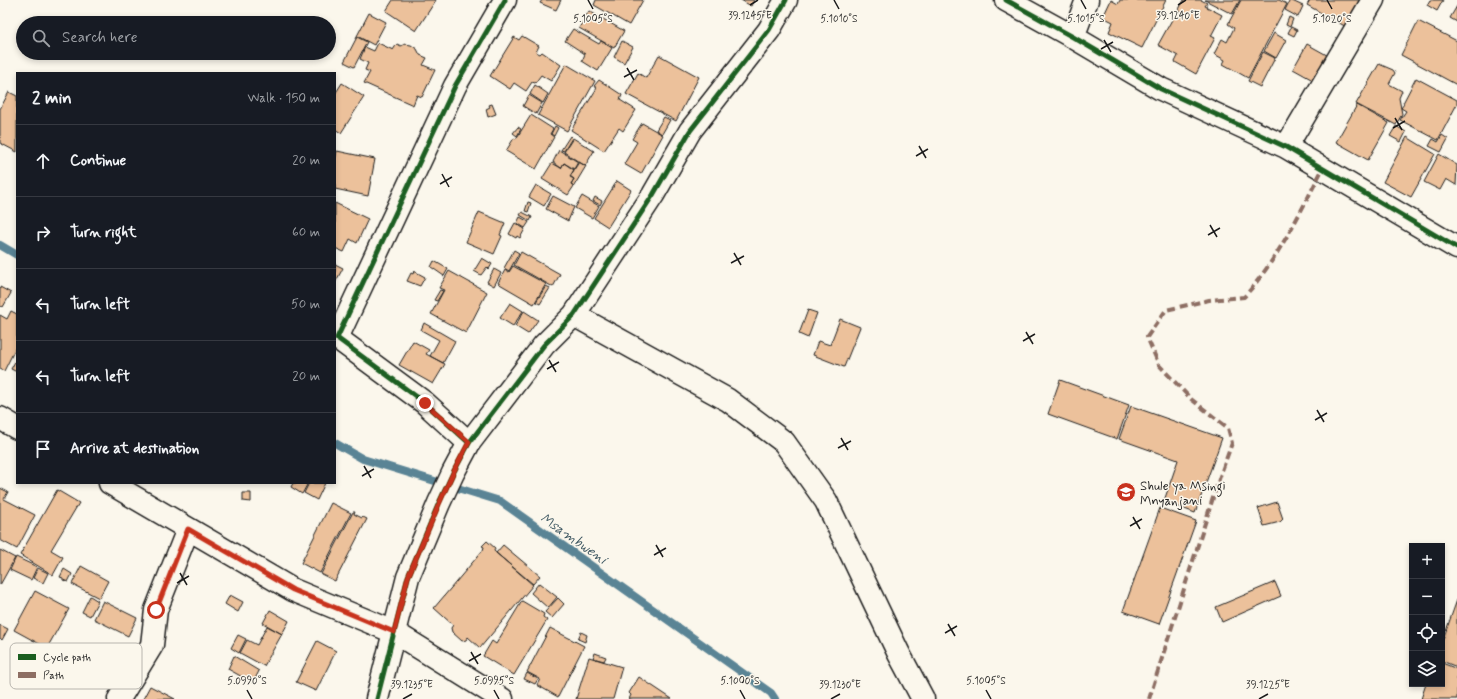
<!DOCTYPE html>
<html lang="en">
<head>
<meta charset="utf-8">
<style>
  :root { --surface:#171b24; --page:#20242c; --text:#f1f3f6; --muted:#9ea1a6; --line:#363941 }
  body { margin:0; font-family:Mynerve,sans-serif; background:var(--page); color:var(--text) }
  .controls { position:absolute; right:12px; bottom:12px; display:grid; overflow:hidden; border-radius:0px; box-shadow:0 2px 6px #0003 }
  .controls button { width:36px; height:36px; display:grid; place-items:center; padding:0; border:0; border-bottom:1px solid var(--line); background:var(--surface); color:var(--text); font:20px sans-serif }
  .stop { position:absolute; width:12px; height:12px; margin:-9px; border:3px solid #c8321e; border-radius:50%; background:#fff }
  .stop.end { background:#c8321e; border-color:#fff; box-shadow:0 1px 4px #0008 }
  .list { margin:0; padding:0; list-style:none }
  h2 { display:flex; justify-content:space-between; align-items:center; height:52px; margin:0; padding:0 16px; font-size:17px }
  h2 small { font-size:13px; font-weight:400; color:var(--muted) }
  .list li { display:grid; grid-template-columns:26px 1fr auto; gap:12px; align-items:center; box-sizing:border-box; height:72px; padding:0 16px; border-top:1px solid var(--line) }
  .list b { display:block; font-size:15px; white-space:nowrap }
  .list em { font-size:13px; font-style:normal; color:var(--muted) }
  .icon { flex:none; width:22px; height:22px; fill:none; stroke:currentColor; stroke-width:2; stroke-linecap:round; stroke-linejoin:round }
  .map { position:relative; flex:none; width:1457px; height:699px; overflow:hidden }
  .search { position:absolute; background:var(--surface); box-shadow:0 2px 6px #0003; left:16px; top:16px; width:320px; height:44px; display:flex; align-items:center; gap:10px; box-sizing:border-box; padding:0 14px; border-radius:22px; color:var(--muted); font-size:15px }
  .panel { position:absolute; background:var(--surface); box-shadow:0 2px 6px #0003; left:16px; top:72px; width:320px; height:412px; border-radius:0px }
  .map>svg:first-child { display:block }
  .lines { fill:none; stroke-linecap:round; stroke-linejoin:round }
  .stream { stroke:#5a8495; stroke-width:8 }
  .building { fill:#ecc19b; stroke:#1c1c1c }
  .minor-casing { stroke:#1c1c1c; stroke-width:25 }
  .minor { stroke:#fbf7ec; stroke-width:22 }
  .quiet { stroke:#8d6e63; stroke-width:4; stroke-dasharray:8 4; stroke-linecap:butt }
  .cycleway-casing { stroke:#fbf7ec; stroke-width:8 }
  .cycleway { stroke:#1b5e20; stroke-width:5 }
  .route { stroke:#c8321e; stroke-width:5 }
  .ticks { fill:none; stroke:#1c1c1c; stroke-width:1.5 }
  .labels { text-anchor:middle; stroke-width:3; stroke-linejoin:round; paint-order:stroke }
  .poi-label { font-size:13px; fill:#1c1c1c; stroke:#fbf7ec; text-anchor:start }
  .water-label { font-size:14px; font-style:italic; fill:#405963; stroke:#fbf7ec }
  .key { fill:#fbf7ec; stroke:#b8b5ae; stroke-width:1 }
  .key-label { font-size:11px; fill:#1c1c1c }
  .ticks-label { font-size:10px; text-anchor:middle; fill:#1c1c1c; stroke:#fbf7ec; stroke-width:3; stroke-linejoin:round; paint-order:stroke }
</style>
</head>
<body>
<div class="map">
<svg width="1457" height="699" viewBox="0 0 1457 699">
  <rect width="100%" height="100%" fill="#fbf7ec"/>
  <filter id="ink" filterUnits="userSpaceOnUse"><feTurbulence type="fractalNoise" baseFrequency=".025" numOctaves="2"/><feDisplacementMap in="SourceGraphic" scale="8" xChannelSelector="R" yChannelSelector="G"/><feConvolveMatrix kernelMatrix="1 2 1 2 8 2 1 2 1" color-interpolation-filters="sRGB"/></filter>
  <g filter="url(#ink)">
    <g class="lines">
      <path class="stream" d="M0 245 17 255
        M335 443 363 459 500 501 771 693 775 699"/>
    </g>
    <path class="building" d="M393 0H436L416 31 386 11Z
      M542 0H561L556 10 540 3Z
      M596 0H643L629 25 594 5Z
      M741 0H754L751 6Z
      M1111 0 1118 4 1120 0H1166L1142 48 1109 32 1113 22 1103 17Z
      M1184 0H1201L1207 3 1205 6 1222 15 1211 36 1215 38 1196 74 1175 62 1178 56 1158 45 1174 16 1178 18 1181 12 1178 11Z
      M1205 0H1240L1232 14Z
      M1241 0H1279L1287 4 1248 78 1223 64 1225 60 1214 54 1222 39 1227 42 1234 28 1228 24Z
      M1290 0 1303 6 1298 17 1285 10Z
      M1310 0H1358L1365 4 1350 29 1307 5Z
      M1430 0H1443L1437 11 1427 5Z
      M1457 6V22L1450 18Z
      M589 11 624 31 614 48 579 28Z
      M369 13 386 22 374 45 357 36Z
      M1289 17 1293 19 1290 27 1286 25Z
      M1418 21 1457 41V85L1401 55Z
      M1291 27 1297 30 1294 36 1288 33Z
      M573 29 599 44 601 41 612 48 598 71 582 61 585 54 565 41Z
      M1274 33 1286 40 1276 58 1264 51Z
      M522 36 539 46 536 52 540 54 542 52 561 65 551 81 541 75 535 83 532 82 526 91 514 83 510 89 490 76 514 37 519 40Z
      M357 37 367 42 354 67 344 62Z
      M622 41 633 47 624 63 614 57Z
      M378 43 393 50 397 44 401 46 405 44 411 45 417 49 420 55 427 58 423 65 435 70 422 97 417 95 413 105 364 83 370 72 365 70 368 63 360 59 365 47 374 51Z
      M1307 44 1334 59 1320 84 1293 69Z
      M1263 52 1275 58 1260 87 1248 81Z
      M659 55 699 77 676 121 626 94 638 73 646 78Z
      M566 64 595 81 567 131 538 115Z
      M1379 64 1393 70 1395 73 1389 84 1402 91 1399 98 1402 114 1396 125 1356 104Z
      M1416 78 1457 100V104L1438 140 1400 120 1406 111 1401 108 1404 104 1403 103Z
      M599 80 622 95 620 100 636 110 623 131 619 128 604 151 571 130 597 88 594 86Z
      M342 83 364 97 341 133 335 129V94Z
      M535 85 548 94 543 103 530 94Z
      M9 92 17 96V152L0 143V109Z
      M529 95 542 103 536 114 523 106Z
      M492 104 496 114 488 117 486 109 490 107 489 105Z
      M1357 105 1389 123 1368 160 1336 142Z
      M531 115 553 129 550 134 554 137 536 169 506 151 514 138 516 139Z
      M664 117 670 120 662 134 656 130Z
      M642 123 663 135 641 174 624 164 637 142 632 139Z
      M555 126 558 128 554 136 551 134Z
      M1396 126 1406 132 1401 142 1390 136Z
      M518 127 521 129 517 136 513 133Z
      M1442 135 1448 139 1441 152 1429 146 1433 139 1438 142Z
      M570 136 572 138 564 151 561 150Z
      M1407 137 1435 154 1411 197 1383 182Z
      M573 138 594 151 585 166 564 152Z
      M559 150 578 162 574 169 564 163 561 168 553 162Z
      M337 151 375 159 368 196 335 189V161Z
      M1439 154 1457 165 1456 185 1446 179 1440 190 1424 182Z
      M579 162 586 166 574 186 571 184 574 179 570 176Z
      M552 163 561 168 564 163 574 170 570 177 574 179 571 184 574 186 568 195 542 179Z
      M617 181 631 190 608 227 594 218Z
      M536 185 551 194 544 206 529 197Z
      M553 196 574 207 568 221 546 209Z
      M582 196 599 206 592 218 575 208Z
      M595 197 602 201 600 205 593 201Z
      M528 202 531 203 528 212 525 211Z
      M335 203 368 219 357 243 350 239 344 252 335 248Z
      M479 212 505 223 500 235 502 236 494 254 466 242Z
      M522 212 532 217 530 221 520 215Z
      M520 217 529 222 525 228 517 223Z
      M515 223 525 229 520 238 517 236 516 238 509 234Z
      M514 250 519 253 509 271 504 268Z
      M521 252 560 274 553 287 514 265Z
      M482 258 492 264 489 269 487 267 481 275 474 271Z
      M434 261 448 269 444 276 431 267Z
      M335 264 343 268 335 283Z
      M513 266 546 284 534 304 498 283 505 270 509 272Z
      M494 269 501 273 494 286 487 282Z
      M414 271 425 277 420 286 407 281 411 273 413 274Z
      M449 271 487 292 466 333 431 314 444 290 439 288Z
      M546 286 550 288 540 304 536 302Z
      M0 287 11 293 3 307 0 306Z
      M440 290 443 291 437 301 434 300Z
      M510 303 523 311 513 326 500 318Z
      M808 310 817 313 808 338 799 334Z
      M11 311 17 314V345L4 371 0 369V315L7 319Z
      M524 311 538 320 528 334 515 326Z
      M840 319 860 327 844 367 813 355 818 341 830 345Z
      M424 323 455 341 443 363 430 356 439 340 421 330Z
      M413 341 429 350 426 354 445 364 433 384 399 365Z
      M17 358V372L11 369Z
      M1060 380 1129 405 1117 439 1048 414Z
      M1131 406 1222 438 1195 513 1164 501 1178 460 1119 439Z
      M293 483H304L307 485 302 494 291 487Z
      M309 483H325L317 500 304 493Z
      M0 488 8 492 4 499 35 515 17 549 0 540Z
      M57 490 79 503 51 550 63 557 53 575 20 555Z
      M243 493H251V502L243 501Z
      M1277 502 1283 519 1280 522 1264 526 1258 508Z
      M331 503 351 513 320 573 301 563Z
      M1160 508 1196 521 1159 624 1123 611Z
      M353 512H355L354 514 362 518 363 517 367 519 335 581 321 574Z
      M487 541 495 548 494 551 533 585 480 648 468 637 466 640 462 641 452 632 451 628 453 625 434 608 483 550 484 547 482 546Z
      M503 545 540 576 533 584 496 553Z
      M0 550 15 558 0 585Z
      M16 557 37 567 31 580 10 570Z
      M81 566 108 581 99 598 72 584Z
      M38 568 48 573 43 583 33 578Z
      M64 569 72 574 68 582 63 580V578L60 577Z
      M1275 582 1281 596 1222 622 1216 607Z
      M539 583 557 597 548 608 531 593Z
      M35 591 69 609 47 648 14 630Z
      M230 595 243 602 238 612 225 604Z
      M90 596 98 601 90 616 82 612Z
      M558 598 564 604 552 618 545 612Z
      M1457 600V667L1442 661V642Z
      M103 601 137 618 128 636 94 619Z
      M522 601 544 614 543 617 547 620 514 675 483 656 492 641 496 644Z
      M270 610 289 621 282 634 263 623Z
      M0 625 8 629 2 640 0 638Z
      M267 626 282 634 264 666 240 653 247 640 257 645Z
      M550 628 584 646 558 697 537 685 540 679 527 672Z
      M581 632 587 635 585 642 578 639Z
      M238 635 246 639 239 653 231 648Z
      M317 641 336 651 316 691 296 682Z
      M595 653 606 657 604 661 593 658Z
      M234 656 259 671 253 683 228 669Z
      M589 657 622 667 613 699H576Z
      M1442 663 1457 669V699H1421L1426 684H1442Z
      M527 673 538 679 535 684 524 679Z
      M639 677 672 699H629L631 695 629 693Z
      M150 686 175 699H143Z"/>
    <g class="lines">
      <g class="minor-casing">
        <path id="minor" d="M1006 0 1073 37 1161 89 1286 147 1457 248
          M1073 37 1087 0
          M1286 147 1373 0
          M574 315 728 400 784 442 826 501 899 654 923 699
          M0 418 17 428
          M469 443 425 403 337 338 455 86 505 0
          M110 483 293 590 394 632 502 699
          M119 699 152 645 156 610 188 529
          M377 699 408 577 439 503 453 473 469 443 544 345 574 315 653 195 690 131 769 30 786 0"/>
      </g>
      <use href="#minor" class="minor"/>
      <path class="quiet" d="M1149 699 1219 479 1232 443 1228 428 1191 399 1159 365 1147 337 1166 310 1209 300 1244 297C1278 259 1300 213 1323 168"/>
      <g class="cycleway-casing">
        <path id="cycleway" d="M1006 0 1073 37 1161 89 1286 147 1457 248
          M469 443 425 403 337 338 455 86 505 0
          M377 699 408 577 439 503 453 473 469 443 544 345 574 315 653 195 690 131 769 30 786 0"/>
      </g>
      <use href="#cycleway" class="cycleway"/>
    </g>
  </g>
  <g class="lines" filter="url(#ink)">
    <path class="route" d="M156 610 188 529 293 590 394 632 408 577 439 504 453 473 469 442 425 403"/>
  </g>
  <path class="ticks" d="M588 0 593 9M834 0 839 9M1081 0 1086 9M1327 0 1332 9M750 5 758 0M1178 5 1186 0M1104 40 1111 52M1101 49 1113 42M627 68 634 80M624 77 637 70M1395 118 1402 130M1393 128 1405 121M919 146 926 158M916 156 928 149M442 174 449 187M440 184 452 177M1210 225 1217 237M1208 235 1220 228M734 253 741 265M731 263 744 256M1026 332 1033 344M1023 341 1035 334M549 360 556 372M547 369 559 362M1317 410 1324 422M1315 420 1327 413M841 438 848 450M838 448 851 441M364 466 371 478M362 476 374 469M1133 517 1140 529M1130 526 1142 519M656 545 663 557M654 555 666 548M180 573 187 585M177 583 189 576M948 624 955 636M945 633 957 626M471 652 478 664M469 661 481 654M247 690 252 699M494 690 499 699M740 690 745 699M986 690 991 699M403 699 412 694M831 699 840 694M1259 699 1268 694"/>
  <defs>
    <g id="school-disc" transform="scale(1)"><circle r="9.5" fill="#c8321e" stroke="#fbf7ec"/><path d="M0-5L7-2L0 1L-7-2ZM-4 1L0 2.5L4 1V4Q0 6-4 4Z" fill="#fff"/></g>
  </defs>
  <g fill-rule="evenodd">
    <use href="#school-disc" x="1126" y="492"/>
  </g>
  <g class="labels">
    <g class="poi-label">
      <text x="1140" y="490">Shule ya Msingi<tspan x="1140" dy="15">Mnyanjani</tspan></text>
    </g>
    <g class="water-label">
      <text transform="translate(574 538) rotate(35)" y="5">Msambweni</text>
    </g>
  </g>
  <rect x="10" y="643" width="132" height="46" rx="6" class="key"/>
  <rect x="18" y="654" width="18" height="6" fill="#1b5e20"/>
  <rect x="18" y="672" width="18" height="6" fill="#8d6e63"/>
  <g class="key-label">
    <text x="43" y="661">Cycle path</text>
    <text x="43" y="679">Path</text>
  </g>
  <g class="ticks-label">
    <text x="1178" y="19">39.1240°E</text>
    <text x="750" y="19">39.1245°E</text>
    <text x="593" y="22">5.1005°S</text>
    <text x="839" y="22">5.1010°S</text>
    <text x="1086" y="22">5.1015°S</text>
    <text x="1332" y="22">5.1020°S</text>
    <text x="247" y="684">5.0990°S</text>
    <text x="494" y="684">5.0995°S</text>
    <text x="740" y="684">5.1000°S</text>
    <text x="986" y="684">5.1005°S</text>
    <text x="412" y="688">39.1235°E</text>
    <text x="840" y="688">39.1230°E</text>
    <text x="1268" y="688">39.1225°E</text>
  </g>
</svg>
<div class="controls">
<button>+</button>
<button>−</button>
<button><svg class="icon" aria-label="locate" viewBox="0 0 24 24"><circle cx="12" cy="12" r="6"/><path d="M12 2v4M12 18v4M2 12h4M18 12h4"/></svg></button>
<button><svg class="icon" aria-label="layers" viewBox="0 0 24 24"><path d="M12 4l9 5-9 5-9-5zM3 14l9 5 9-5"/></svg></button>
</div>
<div class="stop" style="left:156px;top:610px"></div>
<div class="stop end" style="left:425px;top:403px"></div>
<div class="search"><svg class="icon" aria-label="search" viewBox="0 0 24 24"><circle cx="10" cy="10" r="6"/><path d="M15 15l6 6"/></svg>Search here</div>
<section class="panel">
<h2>2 min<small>Walk · 150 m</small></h2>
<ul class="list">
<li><svg class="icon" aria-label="ahead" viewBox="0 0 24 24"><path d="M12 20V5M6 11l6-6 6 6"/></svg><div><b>Continue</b></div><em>20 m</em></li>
<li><svg class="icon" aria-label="right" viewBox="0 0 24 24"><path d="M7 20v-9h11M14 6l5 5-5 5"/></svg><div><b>Turn right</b></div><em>60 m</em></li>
<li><svg class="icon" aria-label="left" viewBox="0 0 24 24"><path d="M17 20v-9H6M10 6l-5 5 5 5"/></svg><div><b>Turn left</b></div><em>50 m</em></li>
<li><svg class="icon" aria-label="left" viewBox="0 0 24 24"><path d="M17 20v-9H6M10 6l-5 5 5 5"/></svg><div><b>Turn left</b></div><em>20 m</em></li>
<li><svg class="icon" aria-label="arrive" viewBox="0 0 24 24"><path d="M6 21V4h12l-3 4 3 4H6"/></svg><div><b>Arrive at destination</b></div></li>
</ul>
</section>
</div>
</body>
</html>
